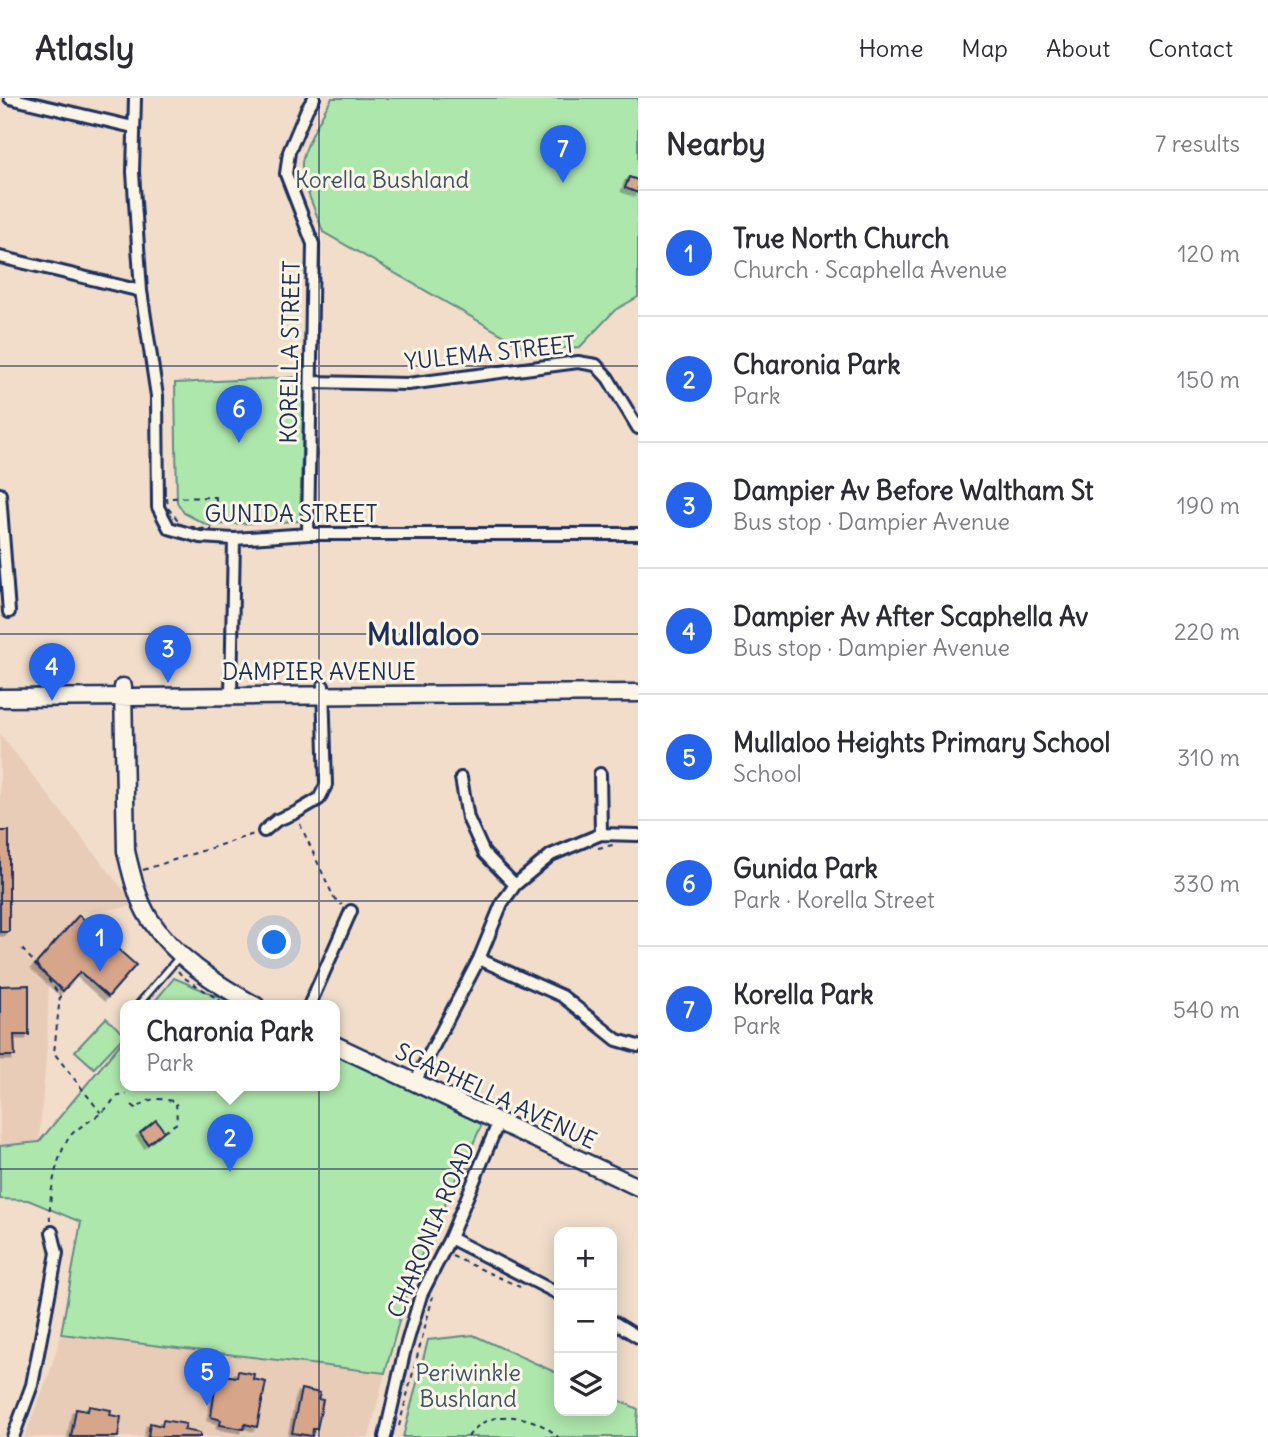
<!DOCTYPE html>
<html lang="en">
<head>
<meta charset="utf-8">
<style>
  :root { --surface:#fff; --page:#f7f7f7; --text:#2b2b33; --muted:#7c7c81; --line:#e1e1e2; --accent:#2563eb }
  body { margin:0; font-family:Delius,sans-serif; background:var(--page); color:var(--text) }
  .controls { position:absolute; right:21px; bottom:21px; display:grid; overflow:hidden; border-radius:14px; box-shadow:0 4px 18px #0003 }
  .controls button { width:63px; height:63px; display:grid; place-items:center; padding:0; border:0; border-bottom:2px solid var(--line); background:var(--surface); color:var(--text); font:35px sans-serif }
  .you { position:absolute; left:275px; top:845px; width:24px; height:24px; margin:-18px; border:5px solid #fff; border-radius:50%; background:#1a73e8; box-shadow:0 0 0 10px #1a73e833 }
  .badge { display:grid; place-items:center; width:46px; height:46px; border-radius:50%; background:var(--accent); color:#fff; font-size:23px; font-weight:700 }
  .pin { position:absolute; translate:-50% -58px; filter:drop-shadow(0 2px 4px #0008) }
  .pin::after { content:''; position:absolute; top:37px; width:24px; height:21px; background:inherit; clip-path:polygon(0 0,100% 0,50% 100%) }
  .popup { position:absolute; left:120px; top:902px; width:220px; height:91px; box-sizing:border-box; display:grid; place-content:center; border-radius:14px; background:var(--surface); filter:drop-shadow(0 2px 5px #0005); font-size:23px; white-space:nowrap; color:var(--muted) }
  .popup b { font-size:26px; color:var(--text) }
  .popup::after { content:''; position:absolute; left:50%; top:100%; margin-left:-14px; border:14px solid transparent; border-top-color:var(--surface) }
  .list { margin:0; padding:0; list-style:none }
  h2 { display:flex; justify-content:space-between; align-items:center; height:91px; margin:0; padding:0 28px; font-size:30px }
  h2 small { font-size:23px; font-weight:400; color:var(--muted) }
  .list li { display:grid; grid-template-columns:46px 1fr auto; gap:21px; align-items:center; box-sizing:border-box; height:126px; padding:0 28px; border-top:2px solid var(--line) }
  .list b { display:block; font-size:26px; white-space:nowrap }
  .list p { margin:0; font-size:23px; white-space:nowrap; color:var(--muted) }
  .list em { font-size:23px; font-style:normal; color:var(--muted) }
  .icon { flex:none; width:38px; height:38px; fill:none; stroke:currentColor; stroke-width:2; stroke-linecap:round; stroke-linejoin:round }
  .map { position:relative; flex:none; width:638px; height:1339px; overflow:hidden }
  header { display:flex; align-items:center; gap:42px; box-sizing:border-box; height:98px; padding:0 35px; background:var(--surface); border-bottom:2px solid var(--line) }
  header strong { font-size:33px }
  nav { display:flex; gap:38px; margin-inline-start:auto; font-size:24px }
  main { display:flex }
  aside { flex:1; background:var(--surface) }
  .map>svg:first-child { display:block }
  .built { fill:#e9ccb7 }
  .green { fill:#aee7ac; stroke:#648b85; stroke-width:2 }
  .building { fill:#d7a58a; stroke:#1b2f5e; stroke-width:2; filter:url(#shadow) }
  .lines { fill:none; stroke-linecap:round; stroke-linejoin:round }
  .lane-casing { stroke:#1b2f5e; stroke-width:10 }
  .street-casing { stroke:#1b2f5e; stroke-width:16 }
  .secondary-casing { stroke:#1b2f5e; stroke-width:21 }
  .path { stroke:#1b2f5e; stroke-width:2; stroke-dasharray:5 5; stroke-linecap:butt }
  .lane { stroke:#fcf5e5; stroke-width:5 }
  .street { stroke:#fcf5e5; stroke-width:10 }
  .secondary { stroke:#fcf5e5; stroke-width:16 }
  .grid { fill:none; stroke:#1b2f5e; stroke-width:2; stroke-opacity:0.55 }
  .labels { text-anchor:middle; stroke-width:6; stroke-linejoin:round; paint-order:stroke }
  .park-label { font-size:23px; fill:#38546e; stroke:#fcf5e5 }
  .street-label { font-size:23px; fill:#1b2f5e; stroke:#fcf5e5 }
  .district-label { font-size:30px; font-weight:bold; fill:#1b2f5e; stroke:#fcf5e5 }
</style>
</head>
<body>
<header>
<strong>Atlasly</strong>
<nav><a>Home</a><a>Map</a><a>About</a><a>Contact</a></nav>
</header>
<main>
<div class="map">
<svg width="638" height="1339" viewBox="0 0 638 1339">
  <defs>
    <filter id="shadow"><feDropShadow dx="-3.5" dy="3.5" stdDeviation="0" flood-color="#0004"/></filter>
  </defs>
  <rect width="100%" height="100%" fill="#f1ddca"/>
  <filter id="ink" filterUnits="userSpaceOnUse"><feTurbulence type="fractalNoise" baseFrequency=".0143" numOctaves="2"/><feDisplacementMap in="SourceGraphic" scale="14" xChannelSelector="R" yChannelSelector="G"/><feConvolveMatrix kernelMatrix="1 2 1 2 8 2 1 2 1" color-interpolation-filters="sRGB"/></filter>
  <g filter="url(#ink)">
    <path class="built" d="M0 636 136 808 79 815 33 866 49 882 47 947 39 1044 0 1046Z
      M61 1236 385 1275 369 1339H24L49 1277Z"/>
    <path class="green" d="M332 0H638V199L615 212 580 249 529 252 323 134C317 115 301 85 302 65 303 51 324 13 332 0Z
      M304 279 300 423 207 427 184 415 177 404 175 285Z
      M174 880 241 908H151Z
      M106 920 125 937 94 970 75 953Z
      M125 940V988H335V952L484 1022 410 1182 385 1275 61 1236 81 1124 28 1102 0 1101V1048L39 1044Z
      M473 1237 559 1276V1313H612V1299L638 1311 636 1339H403L428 1242Z"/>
    <path class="building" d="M629 79 638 82V95L625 90Z
      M0 733H9V834H0Z
      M79 817 136 867 108 899 80 874 63 893 35 867Z
      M29 887V937H14L15 958H0V888Z
      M156 1022 164 1033 148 1046 140 1035Z
      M238 1273 254 1276 253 1281 266 1284 257 1329 245 1326 244 1331 220 1327 221 1322 211 1319 217 1276 237 1279Z
      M301 1291 320 1295 318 1301 323 1302 317 1331H313L312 1338 292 1335Z
      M89 1308 111 1312 110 1317 121 1319 118 1339H71L76 1311 88 1313Z
      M163 1322 186 1326 184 1332 200 1335V1339H148L150 1325 162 1328Z"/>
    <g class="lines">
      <g class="lane-casing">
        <path id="lane" d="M137 908 179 859"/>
      </g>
      <g class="street-casing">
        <path id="street" d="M10 0 133 29
          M135 0 133 74 141 193 157 298 158 409 169 430 200 439 234 441 308 436H638
          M0 159 141 193
          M312 284 408 286 578 264 596 267 608 280 638 330
          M0 396 9 514
          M308 436 313 146 286 76 289 54 307 11 314 0
          M231 597 234 441
          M600 676 601 736
          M461 680 468 720 484 755 515 787
          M264 733 277 722 295 715 319 701 326 687 323 588
          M479 861 562 898 617 942 638 948
          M309 908 351 813
          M415 984 479 861 502 805 515 787 551 757 601 736 638 737
          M450 1140 559 1196
          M612 1223 638 1239
          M13 1339 32 1287 57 1155 52 1134
          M385 1339 404 1255 421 1197 450 1140 499 1023"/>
      </g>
      <g class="secondary-casing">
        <path id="secondary" d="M123 589 126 753C131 774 137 801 149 820 174 859 216 886 256 908
          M0 600 638 595
          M335 947 638 1089"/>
      </g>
      <path class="path" d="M216 399C216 411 209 420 211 432L182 427 168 410 167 400Z
        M300 726 334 800 342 807
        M598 750 613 747
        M143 772 254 736
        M22 851 43 874 60 898 54 955 101 1015
        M178 873 183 879 227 907
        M436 980V968
        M132 1007 137 1011C149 998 160 1000 176 1004L177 1025 164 1033
        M50 1123C48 1101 57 1049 74 1034 88 1022 106 1016 115 999L127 996
        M452 1158 520 1189
        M399 1328 433 1198
        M468 1339C488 1308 535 1316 558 1339"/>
      <use href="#lane" class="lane"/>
      <use href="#street" class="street"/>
      <use href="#secondary" class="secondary"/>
    </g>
  </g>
  <path class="grid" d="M319 0V1339M0 268H638M0 536H638M0 803H638M0 1071H638"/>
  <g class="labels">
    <g class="park-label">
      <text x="382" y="90">Korella Bushland</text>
      <text x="468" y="1283">Periwinkle<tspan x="468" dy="26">Bushland</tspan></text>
    </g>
    <g class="street-label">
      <text transform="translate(290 254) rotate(-89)" y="8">KORELLA STREET</text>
      <text transform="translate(490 255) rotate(-6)" y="8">YULEMA STREET</text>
      <text x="291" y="424">GUNIDA STREET</text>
      <text x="319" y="582">DAMPIER AVENUE</text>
      <text transform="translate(496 998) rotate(25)" y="8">SCAPHELLA AVENUE</text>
      <text transform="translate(431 1132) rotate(-67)" y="8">CHARONIA ROAD</text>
    </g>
    <g class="district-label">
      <text x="423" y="547">Mullaloo</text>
    </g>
  </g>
</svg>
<div class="controls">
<button>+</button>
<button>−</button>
<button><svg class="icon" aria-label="layers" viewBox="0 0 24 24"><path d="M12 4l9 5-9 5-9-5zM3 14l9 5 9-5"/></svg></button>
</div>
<div class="you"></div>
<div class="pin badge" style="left:100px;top:874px">1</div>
<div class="pin badge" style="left:230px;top:1074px">2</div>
<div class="popup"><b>Charonia Park</b>Park</div>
<div class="pin badge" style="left:168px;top:585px">3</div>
<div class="pin badge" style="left:52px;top:603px">4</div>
<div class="pin badge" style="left:207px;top:1308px">5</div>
<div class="pin badge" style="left:239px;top:345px">6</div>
<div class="pin badge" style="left:563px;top:85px">7</div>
</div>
<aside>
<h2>Nearby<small>7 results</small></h2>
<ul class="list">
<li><span class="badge">1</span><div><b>True North Church</b><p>Church · Scaphella Avenue</p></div><em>120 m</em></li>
<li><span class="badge">2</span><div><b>Charonia Park</b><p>Park</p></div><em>150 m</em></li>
<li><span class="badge">3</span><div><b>Dampier Av Before Waltham St</b><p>Bus stop · Dampier Avenue</p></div><em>190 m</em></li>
<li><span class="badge">4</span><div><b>Dampier Av After Scaphella Av</b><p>Bus stop · Dampier Avenue</p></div><em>220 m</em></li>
<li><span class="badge">5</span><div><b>Mullaloo Heights Primary School</b><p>School</p></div><em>310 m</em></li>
<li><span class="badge">6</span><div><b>Gunida Park</b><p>Park · Korella Street</p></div><em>330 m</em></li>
<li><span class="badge">7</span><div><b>Korella Park</b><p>Park</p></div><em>540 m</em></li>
</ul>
</aside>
</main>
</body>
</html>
